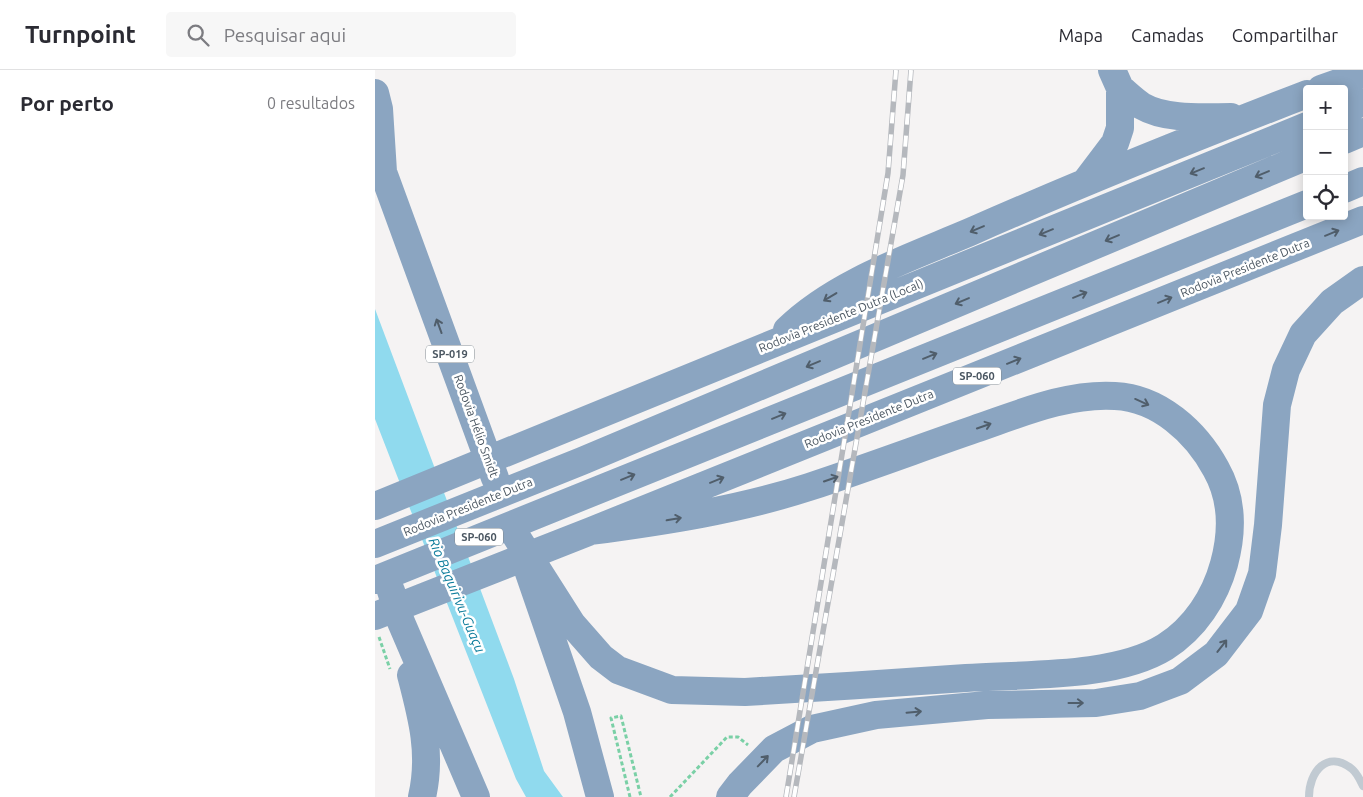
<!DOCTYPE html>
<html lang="pt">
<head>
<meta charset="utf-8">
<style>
  :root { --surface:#fff; --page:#f7f7f7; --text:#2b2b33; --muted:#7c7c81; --line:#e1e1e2 }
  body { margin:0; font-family:Ubuntu,sans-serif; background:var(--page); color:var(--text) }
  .controls { position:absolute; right:15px; top:15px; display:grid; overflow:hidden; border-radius:5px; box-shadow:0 2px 12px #0003 }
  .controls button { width:45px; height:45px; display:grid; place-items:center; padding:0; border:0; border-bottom:1px solid var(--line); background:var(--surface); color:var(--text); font:25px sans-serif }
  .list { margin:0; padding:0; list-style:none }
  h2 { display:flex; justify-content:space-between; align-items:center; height:65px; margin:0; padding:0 20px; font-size:21px }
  h2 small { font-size:16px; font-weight:400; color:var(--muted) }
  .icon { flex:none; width:28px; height:28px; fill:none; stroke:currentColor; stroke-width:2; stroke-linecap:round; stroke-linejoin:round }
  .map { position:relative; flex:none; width:988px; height:727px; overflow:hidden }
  header { display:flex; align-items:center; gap:30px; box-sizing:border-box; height:70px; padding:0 25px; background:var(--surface); border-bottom:1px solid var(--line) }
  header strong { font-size:24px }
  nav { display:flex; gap:28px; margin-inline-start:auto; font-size:18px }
  .search { width:350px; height:45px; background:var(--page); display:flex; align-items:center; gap:12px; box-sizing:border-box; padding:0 18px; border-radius:5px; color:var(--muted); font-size:19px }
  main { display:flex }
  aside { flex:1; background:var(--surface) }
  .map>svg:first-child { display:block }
  .water { fill:#90daee }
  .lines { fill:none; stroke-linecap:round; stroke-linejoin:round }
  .path { stroke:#7ad0a6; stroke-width:3; stroke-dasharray:4 2.5; stroke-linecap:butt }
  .service { stroke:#c1cad2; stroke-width:8 }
  .motorway { stroke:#8ba5c1; stroke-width:28 }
  .rail-casing { stroke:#b5b8bd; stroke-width:5.5 }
  .rail { stroke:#fff; stroke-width:4; stroke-dasharray:11; stroke-linecap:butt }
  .oneway { stroke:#505e6b }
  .labels { text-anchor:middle; stroke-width:5; stroke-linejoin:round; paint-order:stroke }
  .shield { fill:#fff; stroke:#808990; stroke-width:1 }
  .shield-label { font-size:11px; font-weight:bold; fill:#4a5661 }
  .street-label { font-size:12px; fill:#4a5661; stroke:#fff }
  .water-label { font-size:14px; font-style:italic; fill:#0c7c9b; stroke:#fff }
</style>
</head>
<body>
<header>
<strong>Turnpoint</strong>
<div class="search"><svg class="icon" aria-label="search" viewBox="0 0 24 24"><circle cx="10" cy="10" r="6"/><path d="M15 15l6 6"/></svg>Pesquisar aqui</div>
<nav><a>Mapa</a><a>Camadas</a><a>Compartilhar</a></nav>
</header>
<main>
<aside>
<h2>Por perto<small>0 resultados</small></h2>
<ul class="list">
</ul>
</aside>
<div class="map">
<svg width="988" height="727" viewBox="0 0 988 727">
  <rect width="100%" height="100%" fill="#f5f3f3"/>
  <path class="water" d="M0 239 139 609 169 701 188 727H151L141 709 19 398 0 349Z"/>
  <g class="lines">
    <path class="path" d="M4 567 15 599
      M255 727 236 648 246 646 266 727
      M295 727 352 667H363L373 675"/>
    <path class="service" d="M934 727C934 702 952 679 977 699 982 703 985 710 988 716"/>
    <path class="motorway" d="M745 18C752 24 759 31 767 36 791 50 828 47 856 47
      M946 19 988 4
      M0 23 4 39 8 102
      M969 40 988 32
      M969 70 988 62
      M0 87 8 102 120 408
      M712 110 740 73 745 58V18L737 0
      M969 119 988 111
      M412 260C460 213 534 188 595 162 706 113 818 68 932 24
      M0 436 932 56
      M141 466 197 554 226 587 243 600 297 620 370 622C444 618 517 613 591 608 650 604 740 608 790 577 820 558 840 527 849 494 858 461 858 429 841 399 821 362 784 328 740 326 692 323 644 344 600 359 545 378 489 399 434 417 363 440 290 451 216 461
      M0 474 207 391 932 86
      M153 500 202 642 225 727
      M0 510 932 134
      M16 521 26 552 101 727
      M0 546 216 461 988 150
      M36 605C47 647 57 684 47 727
      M355 727 365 714 399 679 437 659 501 645 612 635 721 633 765 626 805 611 841 584 874 541 887 504 893 455 902 335 911 300 928 264 957 232 988 210"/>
    <g class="rail-casing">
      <path id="rail" d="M411 727 513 103 521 0
        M419 727 528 105 536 0"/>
    </g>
    <use href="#rail" class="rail"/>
  </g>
  <defs><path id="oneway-shaft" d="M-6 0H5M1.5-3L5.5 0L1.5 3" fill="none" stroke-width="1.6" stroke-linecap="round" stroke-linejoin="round" transform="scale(1.25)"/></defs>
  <g class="oneway">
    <use href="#oneway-shaft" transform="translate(822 101) rotate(158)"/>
    <use href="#oneway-shaft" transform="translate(887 104) rotate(157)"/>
    <use href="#oneway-shaft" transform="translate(602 159) rotate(157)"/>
    <use href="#oneway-shaft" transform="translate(671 162) rotate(158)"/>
    <use href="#oneway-shaft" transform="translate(957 163) rotate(-22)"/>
    <use href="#oneway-shaft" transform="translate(737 168) rotate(157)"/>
    <use href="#oneway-shaft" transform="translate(705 225) rotate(-22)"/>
    <use href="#oneway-shaft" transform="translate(455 227) rotate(149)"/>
    <use href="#oneway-shaft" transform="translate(790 230) rotate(-22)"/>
    <use href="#oneway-shaft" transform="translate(587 231) rotate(157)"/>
    <use href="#oneway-shaft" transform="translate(64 256) rotate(-110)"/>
    <use href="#oneway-shaft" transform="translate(555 286) rotate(-22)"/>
    <use href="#oneway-shaft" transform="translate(639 291) rotate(-22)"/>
    <use href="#oneway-shaft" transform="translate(438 294) rotate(157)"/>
    <use href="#oneway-shaft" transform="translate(767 332) rotate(24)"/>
    <use href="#oneway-shaft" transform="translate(404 346) rotate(-22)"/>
    <use href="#oneway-shaft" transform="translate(609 356) rotate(-19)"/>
    <use href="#oneway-shaft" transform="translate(253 407) rotate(-22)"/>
    <use href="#oneway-shaft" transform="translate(456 409) rotate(-19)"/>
    <use href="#oneway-shaft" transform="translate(342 410) rotate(-22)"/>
    <use href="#oneway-shaft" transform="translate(299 449) rotate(-10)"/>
    <use href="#oneway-shaft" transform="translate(847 576) rotate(-52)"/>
    <use href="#oneway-shaft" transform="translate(701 633)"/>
    <use href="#oneway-shaft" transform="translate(539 642) rotate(-5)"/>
    <use href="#oneway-shaft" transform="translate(388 691) rotate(-46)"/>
  </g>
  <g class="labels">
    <g class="shield">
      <rect x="51" y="275.5" width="48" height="17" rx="4"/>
      <rect x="578" y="297.5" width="48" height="17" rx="4"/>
      <rect x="80" y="458.5" width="48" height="17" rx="4"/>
    </g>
    <g class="shield-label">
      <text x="75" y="288">SP-019</text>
      <text x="602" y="310">SP-060</text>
      <text x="104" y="471">SP-060</text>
    </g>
    <g class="street-label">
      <text transform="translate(870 198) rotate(-22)" y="4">Rodovia Presidente Dutra</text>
      <text transform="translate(466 246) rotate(-22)" y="4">Rodovia Presidente Dutra (Local)</text>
      <text transform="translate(494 349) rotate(-22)" y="4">Rodovia Presidente Dutra</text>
      <text transform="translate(101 356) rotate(70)" y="4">Rodovia Hélio Smidt</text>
      <text transform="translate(93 437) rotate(-22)" y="4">Rodovia Presidente Dutra</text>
    </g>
    <g class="water-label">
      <text transform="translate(82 525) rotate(67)" y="5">Rio Baquirivu-Guaçu</text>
    </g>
  </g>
</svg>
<div class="controls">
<button>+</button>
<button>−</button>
<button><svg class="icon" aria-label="locate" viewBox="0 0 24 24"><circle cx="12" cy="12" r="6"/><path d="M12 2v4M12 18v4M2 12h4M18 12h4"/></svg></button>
</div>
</div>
</main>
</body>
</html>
